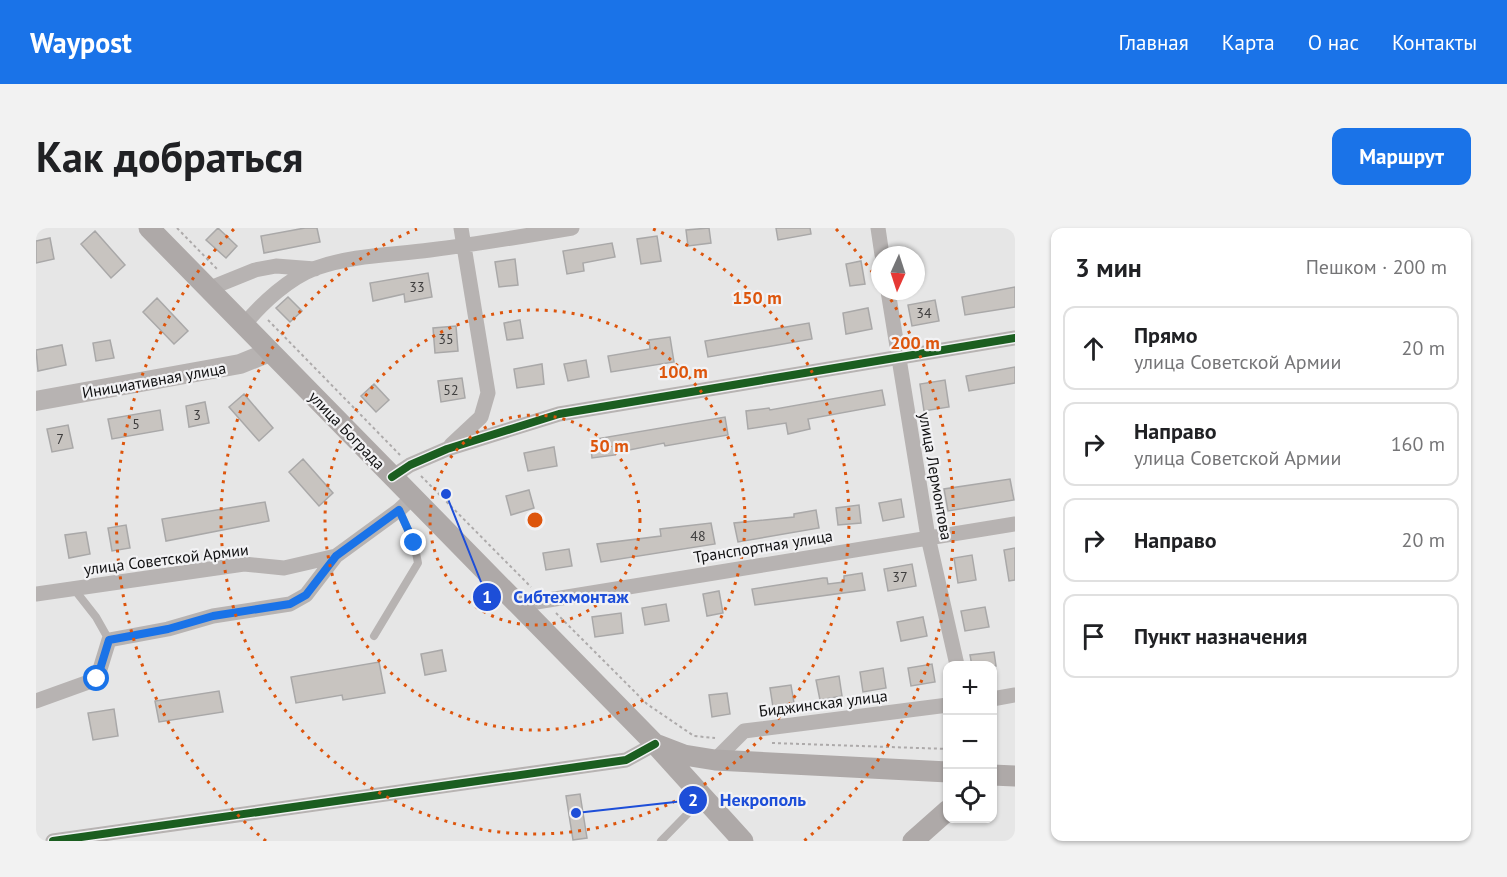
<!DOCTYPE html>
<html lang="ru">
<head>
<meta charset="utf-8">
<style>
  :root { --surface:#fff; --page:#f2f2f2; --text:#202124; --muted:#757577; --line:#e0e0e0; --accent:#1a73e8 }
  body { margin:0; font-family:"PT Sans",sans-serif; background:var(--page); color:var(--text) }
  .controls { position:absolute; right:18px; bottom:18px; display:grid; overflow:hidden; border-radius:12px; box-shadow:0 2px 4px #0004 }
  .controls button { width:54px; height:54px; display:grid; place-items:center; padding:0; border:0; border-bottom:2px solid var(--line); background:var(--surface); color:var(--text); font:30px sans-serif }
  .compass { position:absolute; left:835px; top:18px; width:54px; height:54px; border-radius:50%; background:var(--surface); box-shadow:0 2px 4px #0004; rotate:183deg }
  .stop { position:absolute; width:18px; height:18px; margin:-14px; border:4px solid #1a73e8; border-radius:50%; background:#fff }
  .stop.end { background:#1a73e8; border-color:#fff; box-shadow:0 2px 6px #0008 }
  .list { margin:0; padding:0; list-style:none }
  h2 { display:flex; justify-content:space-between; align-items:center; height:78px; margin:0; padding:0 24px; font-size:26px }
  h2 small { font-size:20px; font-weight:400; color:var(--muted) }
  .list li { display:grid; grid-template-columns:39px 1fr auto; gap:18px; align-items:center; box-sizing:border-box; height:84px; margin:0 12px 12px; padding:0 12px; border:2px solid var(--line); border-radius:12px }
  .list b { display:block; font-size:22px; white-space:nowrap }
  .list p { margin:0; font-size:20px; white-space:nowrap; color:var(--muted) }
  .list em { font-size:20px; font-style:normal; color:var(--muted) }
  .icon { flex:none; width:33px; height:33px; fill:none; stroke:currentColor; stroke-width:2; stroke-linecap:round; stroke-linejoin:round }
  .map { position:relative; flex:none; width:979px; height:613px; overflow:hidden; border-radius:12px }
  header { display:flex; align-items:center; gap:36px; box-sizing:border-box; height:84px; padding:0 30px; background:var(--accent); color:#fff }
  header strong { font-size:28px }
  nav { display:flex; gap:33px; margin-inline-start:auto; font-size:21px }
  .intro { display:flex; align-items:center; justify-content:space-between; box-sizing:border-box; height:144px; padding:0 36px }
  h1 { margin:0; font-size:42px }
  .button { padding:15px 27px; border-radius:12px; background:var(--accent); color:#fff; font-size:21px; font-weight:700 }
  main { display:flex; gap:36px; padding:0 36px }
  aside { flex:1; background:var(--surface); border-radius:12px; box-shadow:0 2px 4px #0004 }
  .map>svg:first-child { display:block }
  .building { fill:#c8c4c0; stroke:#a9a8a8; stroke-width:1.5 }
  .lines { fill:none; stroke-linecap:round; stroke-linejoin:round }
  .path { stroke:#adaaaa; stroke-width:2; stroke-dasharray:3 3; stroke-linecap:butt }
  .service { stroke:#b7b3b2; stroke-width:8 }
  .minor { stroke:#b7b3b2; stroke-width:15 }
  .tertiary { stroke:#b7b3b2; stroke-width:20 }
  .secondary { stroke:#aea9a8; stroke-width:21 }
  .cycleway-casing { stroke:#f2f2f4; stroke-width:11 }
  .cycleway { stroke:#1b5e20; stroke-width:8 }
  .route { stroke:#1a73e8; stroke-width:8 }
  .ring { fill:none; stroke:#dd550c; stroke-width:3; stroke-dasharray:3 6 }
  .labels { text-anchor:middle; stroke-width:4.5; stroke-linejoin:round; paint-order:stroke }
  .number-label { font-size:14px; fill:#3f3e3e }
  .street-label { font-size:16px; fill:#111112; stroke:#f2f2f4 }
  .centre { fill:#dd550c; stroke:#f2f2f4; stroke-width:3 }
  .ring-label { font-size:18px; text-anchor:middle; font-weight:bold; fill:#dd550c; stroke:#f2f2f4; stroke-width:4.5; stroke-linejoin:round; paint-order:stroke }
  .leader { fill:none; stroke:#1d4ed8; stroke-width:2 }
  .callout-dot { fill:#1d4ed8; stroke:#f2f2f4; stroke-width:2 }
  .mark-label { font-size:18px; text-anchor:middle; font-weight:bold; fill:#fff }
  .callout-label { font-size:18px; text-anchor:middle; font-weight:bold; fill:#1d4ed8; stroke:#f2f2f4; stroke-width:4.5; stroke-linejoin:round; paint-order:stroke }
</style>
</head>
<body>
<header>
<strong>Waypost</strong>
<nav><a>Главная</a><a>Карта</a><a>О нас</a><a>Контакты</a></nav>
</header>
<div class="intro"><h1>Как добраться</h1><a class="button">Маршрут</a></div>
<main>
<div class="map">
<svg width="979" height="613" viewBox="0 0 979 613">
  <rect width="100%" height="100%" fill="#e6e6e6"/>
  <path class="building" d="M182 0 201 18 190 30 170 12Z
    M269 0H281L284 14 228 25 225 8Z
    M673 0 675 15 652 18 650 2Z
    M740 0H774L775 6 742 12Z
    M59 3 89 37 75 50 45 16Z
    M621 8 625 33 605 36 601 11Z
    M14 10 18 31 0 35V13Z
    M576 15 579 29 547 35 548 43 531 46 527 23Z
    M479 31 482 57 463 59 459 34Z
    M825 33 829 56 814 58 810 36Z
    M392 45 396 69 369 74 368 66 337 73 334 55Z
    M979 59V79L929 87 926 69Z
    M252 69 266 83 254 94 240 80Z
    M121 70 152 103 138 116 107 84Z
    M899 72 903 93 876 98 872 77Z
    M832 80 836 101 810 106 807 85Z
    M484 92 487 110 471 112 468 95Z
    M773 95 776 111 672 129 669 113Z
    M420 98 422 123 399 125 397 100Z
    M634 109 638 134 575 144 572 128 614 121 613 112Z
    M74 112 78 130 60 133 57 115Z
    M26 117 30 137 2 143 0 122Z
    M550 132 553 149 532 153 528 136Z
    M506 136 508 156 481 160 478 141Z
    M979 139V155L933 163 930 148Z
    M426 150 429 170 405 174 402 153Z
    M909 152 913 179 888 183 884 156Z
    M338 156 353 172 340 184 325 168Z
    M846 162 849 177 772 191 774 201 752 206 750 195 712 201 710 183 733 180 734 182Z
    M208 166 237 200 223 213 193 179Z
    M169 174 173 195 153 199 150 178Z
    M124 182 127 202 76 211 72 191Z
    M689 189 692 207 629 218 628 215 578 225 579 227 556 230 554 212Z
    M32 197 37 220 16 224 11 201Z
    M518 219 521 238 492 243 488 225Z
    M267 231 297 265 283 278 253 244Z
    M974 251 978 272 912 283 908 261Z
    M493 262 498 280 475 287 470 268Z
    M865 271 868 289 847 293 843 275Z
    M229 274 233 293 130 313 126 291Z
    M823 277 825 295 802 297 800 280Z
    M780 282 783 300 702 314 698 295 758 289V286Z
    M675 295 679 316 565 334 561 316 625 308 624 301Z
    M90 297 94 320 76 323 72 300Z
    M50 304 54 326 33 330 29 307Z
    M979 320V352L973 353 968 322Z
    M533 321 536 338 510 342 507 325Z
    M936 327 940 352 922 355 918 330Z
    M876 336 880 358 852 363 848 341Z
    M826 345 829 362 719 377 716 361 787 350H791L792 356 808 354V348Z
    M683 363 687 385 671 388 667 366Z
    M630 376 633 393 609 397 606 380Z
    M949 379 953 399 929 403 925 383Z
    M585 385 587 405 559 409 556 389Z
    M887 389 891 408 865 413 861 394Z
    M406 422 410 443 389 447 385 426Z
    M958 424 960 438H936L934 427Z
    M343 434 349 465 307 472 306 467 260 475 255 449Z
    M896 436 899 454 875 458 872 440Z
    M847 440 850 460 827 464 824 444Z
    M803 448 806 468 784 472 780 452Z
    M755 457 758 475 737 479 734 460Z
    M183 463 187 484 123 494 119 473Z
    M691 465 694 486 676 489 673 467Z
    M78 481 82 508 57 512 52 485Z
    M544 566 551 610 537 612 530 568Z"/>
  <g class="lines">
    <path class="path" d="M141 0 181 41
      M232 92 364 227
      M385 248 495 359
      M520 385 611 476 658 508 679 510
      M736 515 912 521"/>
    <path class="service" d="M38 361 60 389 73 412
      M338 408 382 335 378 315 363 282
      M625 613 667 570"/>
    <path class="minor" d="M842 0 846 27
      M172 61 219 42 240 38 279 41
      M852 63 892 309 921 437
      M208 97C226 75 253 50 280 40 316 27 357 27 394 22 442 16 489 8 536 0
      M415 217 445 189 452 165 425 0
      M356 249 374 237 411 221 523 186 979 110
      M0 366 208 336 248 340 300 328 363 282 376 270
      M482 377 979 296
      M956 471 979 467
      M0 473 61 451 73 412 132 401 177 388 254 376 270 367 300 328
      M679 532 708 503 912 477
      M17 613 590 532 619 516"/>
    <path class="tertiary" d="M0 173 204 136 234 124"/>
    <path class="secondary" d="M113 0 619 516 707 613
      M622 517 648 527 679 532 912 544
      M956 547 979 548
      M877 613 912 582"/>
    <g class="cycleway-casing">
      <path id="cycleway" d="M356 249 374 237 411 221 523 186 979 110
        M17 613 590 532 619 516"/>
    </g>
    <use href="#cycleway" class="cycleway"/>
  </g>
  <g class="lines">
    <path class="route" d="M61 451 73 412 132 401 177 388 254 376 270 367 300 328 363 282 378 315"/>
  </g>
  <g class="ring">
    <circle cx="499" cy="292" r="105"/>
    <circle cx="499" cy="292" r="210"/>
    <path d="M617 1A314 314 0 1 1 381 1"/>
    <path d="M230 613A419 419 0 0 1 198 1M800 1A419 419 0 0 1 842 52M850 64A419 419 0 0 1 768 613"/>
  </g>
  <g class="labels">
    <g class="number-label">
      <text x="381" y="64">33</text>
      <text x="888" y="90">34</text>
      <text x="410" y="116">35</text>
      <text x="415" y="167">52</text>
      <text x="161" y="192">3</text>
      <text x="100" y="201">5</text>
      <text x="24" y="216">7</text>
      <text x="662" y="313">48</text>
      <text x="864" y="354">37</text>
    </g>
    <g class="street-label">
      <text transform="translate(118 152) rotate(-10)" y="6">Инициативная улица</text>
      <text transform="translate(311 202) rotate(46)" y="6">улица Бограда</text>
      <text transform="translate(900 248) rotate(80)" y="6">улица Лермонтова</text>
      <text transform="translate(727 318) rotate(-9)" y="6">Транспортная улица</text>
      <text transform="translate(130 331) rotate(-7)" y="6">улица Советской Армии</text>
      <text transform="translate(787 475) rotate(-7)" y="6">Биджинская улица</text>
    </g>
  </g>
  <circle cx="499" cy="292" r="9" class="centre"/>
  <g class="ring-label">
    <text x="721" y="76">150 m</text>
    <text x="879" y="121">200 m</text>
    <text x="647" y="150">100 m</text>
    <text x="573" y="224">50 m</text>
  </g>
  <path class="leader" d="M410 266L451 369M540 585L657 572"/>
  <g class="callout-dot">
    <circle cx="410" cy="266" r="6"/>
    <circle cx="540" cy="585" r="6"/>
    <circle cx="451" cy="369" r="15"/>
    <circle cx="657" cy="572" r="15"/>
  </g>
  <g class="mark-label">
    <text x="451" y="375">1</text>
    <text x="657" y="578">2</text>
  </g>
  <g class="callout-label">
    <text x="535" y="375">Сибтехмонтаж</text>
    <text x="727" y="578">Некрополь</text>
  </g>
</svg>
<div class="controls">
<button>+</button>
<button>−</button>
<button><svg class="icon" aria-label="locate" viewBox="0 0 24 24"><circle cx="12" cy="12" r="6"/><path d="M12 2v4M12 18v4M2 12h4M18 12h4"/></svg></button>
</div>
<svg class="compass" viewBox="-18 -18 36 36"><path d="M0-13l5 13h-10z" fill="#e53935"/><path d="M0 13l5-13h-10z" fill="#757577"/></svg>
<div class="stop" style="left:61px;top:451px"></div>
<div class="stop end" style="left:378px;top:315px"></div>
</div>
<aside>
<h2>3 мин<small>Пешком · 200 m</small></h2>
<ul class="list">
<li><svg class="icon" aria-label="ahead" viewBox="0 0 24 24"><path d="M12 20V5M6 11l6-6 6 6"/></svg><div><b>Прямо</b><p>улица Советской Армии</p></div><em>20 m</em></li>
<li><svg class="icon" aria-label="right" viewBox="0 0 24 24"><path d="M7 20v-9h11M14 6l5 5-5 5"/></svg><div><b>Направо</b><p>улица Советской Армии</p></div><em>160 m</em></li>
<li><svg class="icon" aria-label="right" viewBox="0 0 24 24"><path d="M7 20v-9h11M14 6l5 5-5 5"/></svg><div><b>Направо</b></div><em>20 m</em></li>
<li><svg class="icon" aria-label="arrive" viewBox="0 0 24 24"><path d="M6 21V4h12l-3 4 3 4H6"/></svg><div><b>Пункт назначения</b></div></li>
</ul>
</aside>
</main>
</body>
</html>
